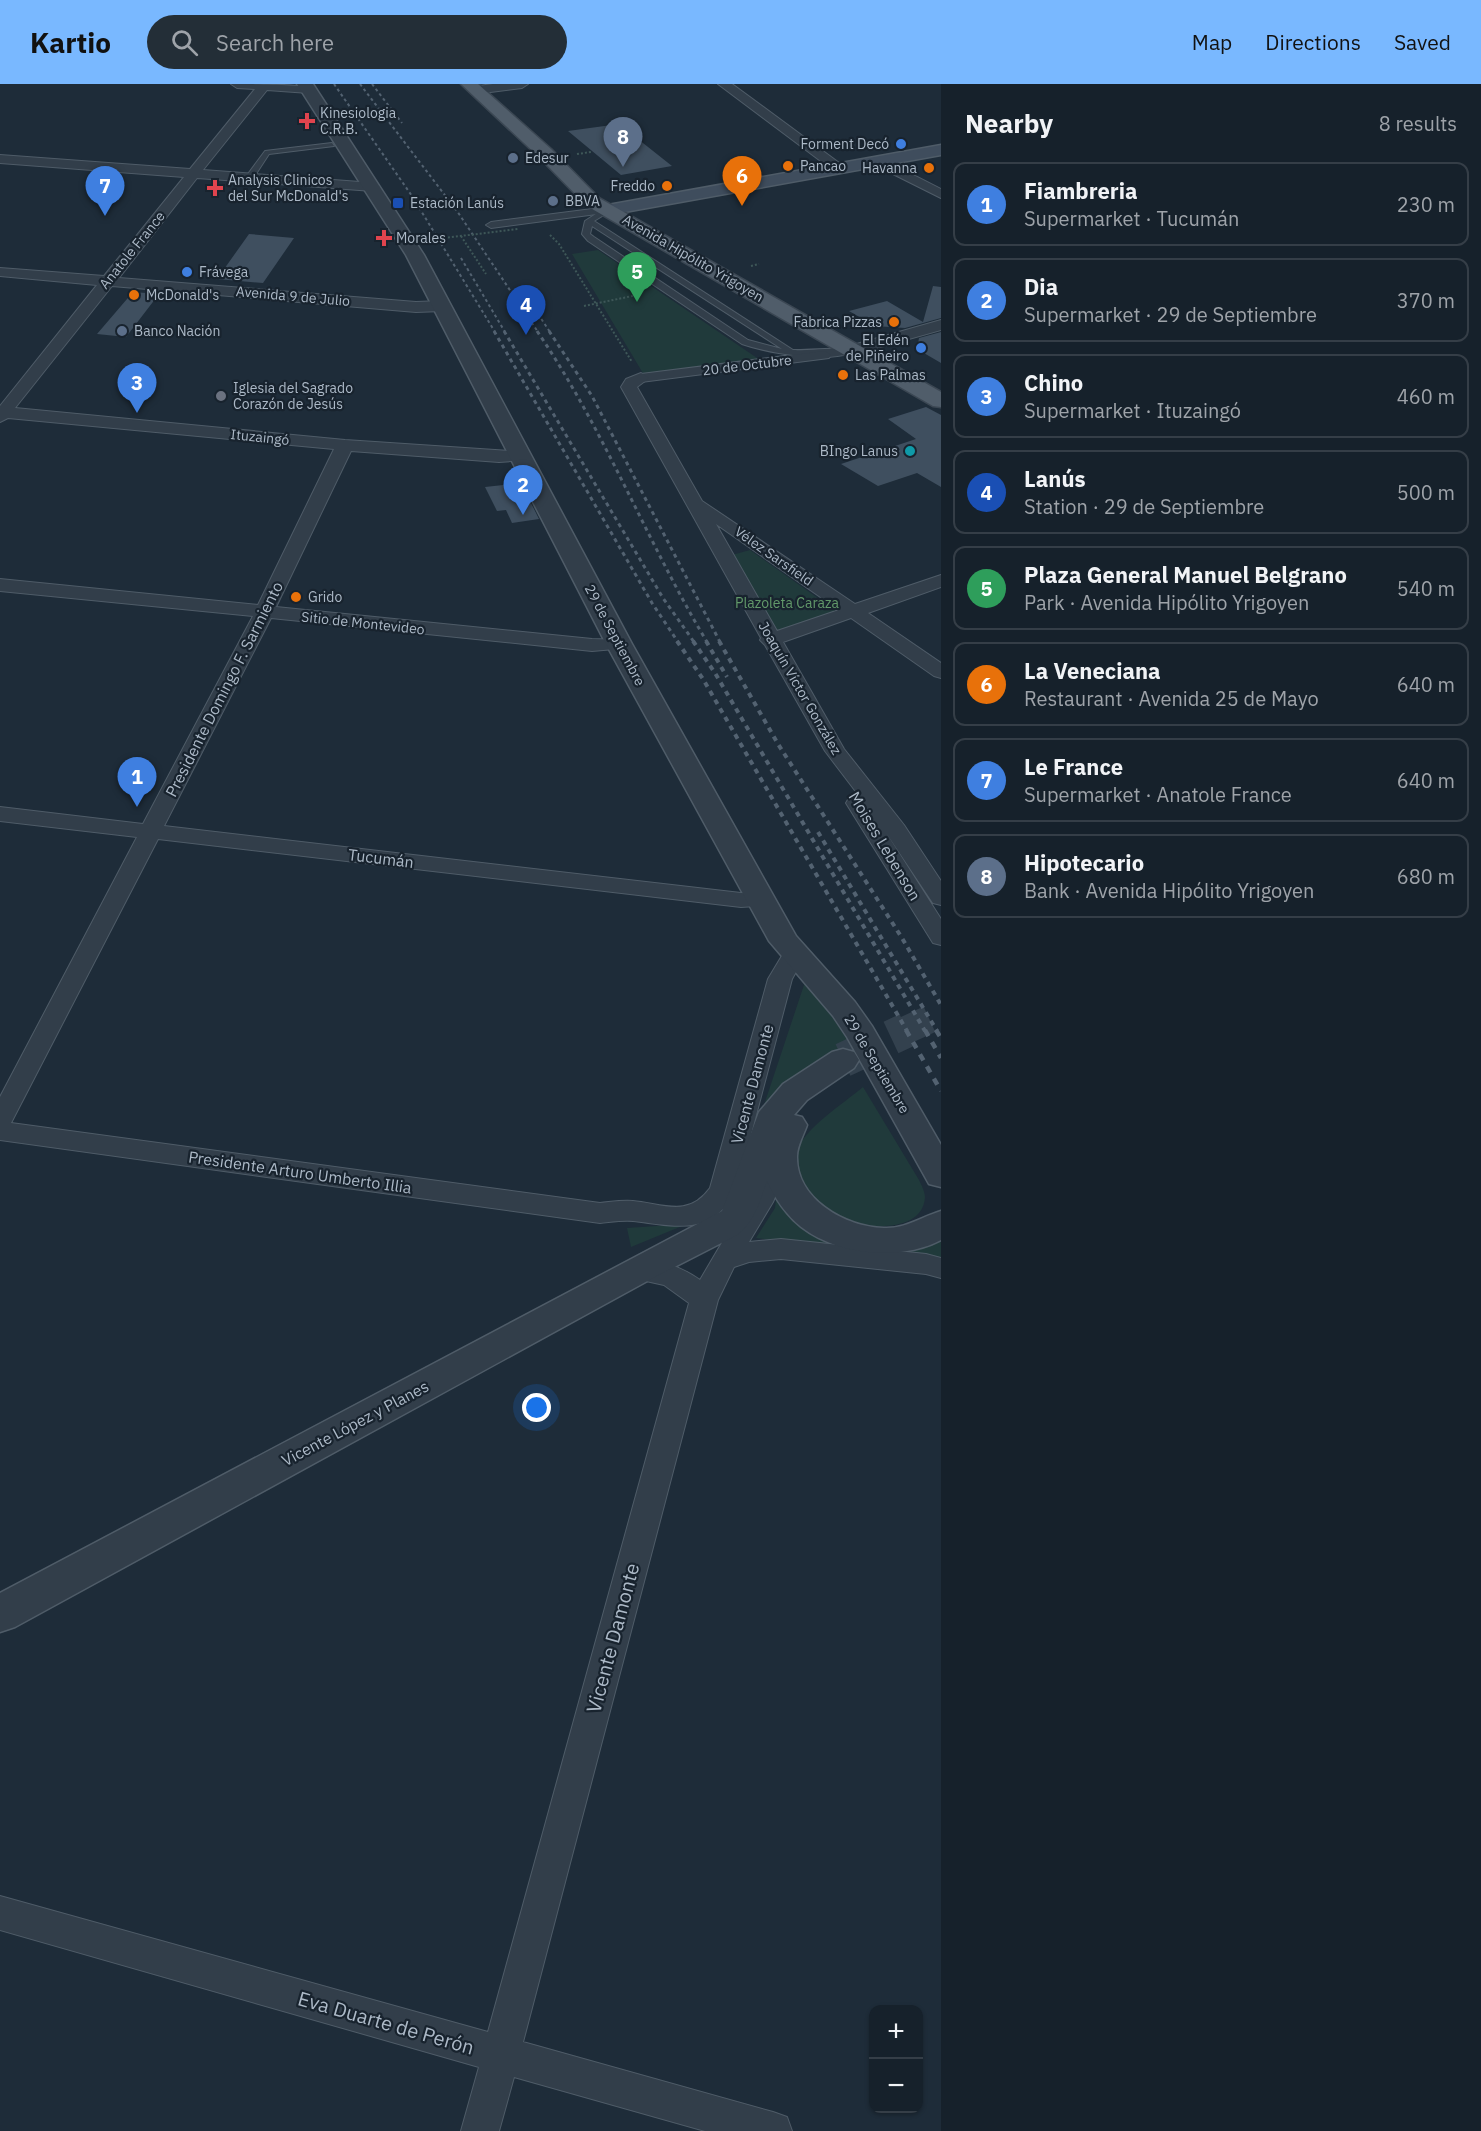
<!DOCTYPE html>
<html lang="en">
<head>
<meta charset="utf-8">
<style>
  :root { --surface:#16212b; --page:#232e37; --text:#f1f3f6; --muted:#9ea3a9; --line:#353e47; --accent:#79b8ff }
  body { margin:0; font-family:"IBM Plex Sans",sans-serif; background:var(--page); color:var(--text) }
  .controls { position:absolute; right:18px; bottom:18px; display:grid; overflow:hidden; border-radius:12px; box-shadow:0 2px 4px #0004 }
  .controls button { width:54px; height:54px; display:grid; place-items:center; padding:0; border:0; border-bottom:2px solid var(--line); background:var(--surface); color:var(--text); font:30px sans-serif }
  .you { position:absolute; left:537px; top:1324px; width:21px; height:21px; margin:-15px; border:4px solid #fff; border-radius:50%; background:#1a73e8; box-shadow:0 0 0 9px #1a73e833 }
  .badge { display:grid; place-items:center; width:39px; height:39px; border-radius:50%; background:var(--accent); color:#fff; font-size:20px; font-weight:700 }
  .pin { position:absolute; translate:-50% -50px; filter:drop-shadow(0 2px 3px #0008) }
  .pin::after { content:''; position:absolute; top:32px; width:21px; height:18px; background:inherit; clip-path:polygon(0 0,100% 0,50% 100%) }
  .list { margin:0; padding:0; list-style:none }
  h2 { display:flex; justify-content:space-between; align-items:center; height:78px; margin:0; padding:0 24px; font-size:26px }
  h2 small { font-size:20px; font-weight:400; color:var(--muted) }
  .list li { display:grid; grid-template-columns:39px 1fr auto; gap:18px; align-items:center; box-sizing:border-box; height:84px; margin:0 12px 12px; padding:0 12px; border:2px solid var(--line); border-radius:12px }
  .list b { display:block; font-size:22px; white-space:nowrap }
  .list p { margin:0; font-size:20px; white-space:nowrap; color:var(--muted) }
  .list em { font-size:20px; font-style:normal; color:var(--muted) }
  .icon { flex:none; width:33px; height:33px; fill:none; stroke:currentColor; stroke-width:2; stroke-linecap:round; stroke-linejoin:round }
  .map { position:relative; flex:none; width:941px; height:2047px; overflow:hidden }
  header { display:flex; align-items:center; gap:36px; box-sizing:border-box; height:84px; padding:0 30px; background:var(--accent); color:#111 }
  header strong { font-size:28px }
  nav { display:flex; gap:33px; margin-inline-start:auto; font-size:21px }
  .search { width:420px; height:54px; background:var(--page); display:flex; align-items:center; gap:15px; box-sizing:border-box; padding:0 21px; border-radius:33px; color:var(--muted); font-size:22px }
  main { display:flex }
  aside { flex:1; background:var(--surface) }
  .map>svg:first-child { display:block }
  .green { fill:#203a3b }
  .building { fill:#3f4f5f }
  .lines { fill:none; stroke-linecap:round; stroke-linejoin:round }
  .tertiary-tunnel-far1 { stroke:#33414e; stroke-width:28; stroke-dasharray:28 14; stroke-linecap:butt }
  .tertiary-tunnel { stroke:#33414e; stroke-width:35; stroke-dasharray:35 18; stroke-linecap:butt }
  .service-casing { stroke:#4f5c68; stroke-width:2 }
  .pedestrian-casing { stroke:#4f5c68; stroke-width:2 }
  .minor-casing { stroke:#4f5c68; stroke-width:2 }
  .tertiary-casing { stroke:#4f5c68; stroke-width:3 }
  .secondary-casing { stroke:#4f5c68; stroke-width:3 }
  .primary-casing { stroke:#3b4753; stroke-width:3 }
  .path { stroke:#3e5758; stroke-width:2; stroke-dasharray:2 2; stroke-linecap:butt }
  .service { fill:#323e4a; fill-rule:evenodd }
  .pedestrian { fill:#323e4a; fill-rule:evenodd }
  .minor { fill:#323e4a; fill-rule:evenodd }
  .tertiary { fill:#323e4a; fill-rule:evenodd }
  .secondary { fill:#3f4d5d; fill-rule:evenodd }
  .primary { fill:#505d6a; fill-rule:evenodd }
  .rail-far3 { stroke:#536271; stroke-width:2; stroke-dasharray:3 3; stroke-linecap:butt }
  .rail-far2 { stroke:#536271; stroke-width:3; stroke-dasharray:4 4; stroke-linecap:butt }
  .rail-far1 { stroke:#536271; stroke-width:4; stroke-dasharray:5 5; stroke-linecap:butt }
  .rail { stroke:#536271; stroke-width:4.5; stroke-dasharray:7 7; stroke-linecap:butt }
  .path-bridge { stroke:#3e5758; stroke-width:2; stroke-dasharray:2 2; stroke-linecap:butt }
  .health-dot { fill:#e0444e; stroke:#18232e; stroke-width:2 }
  .shop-dot { fill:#3f7fe0; stroke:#18232e; stroke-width:2 }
  .service-dot { fill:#5c6f8a; stroke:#18232e; stroke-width:2 }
  .food-dot { fill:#e8710a; stroke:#18232e; stroke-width:2 }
  .transit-dot { fill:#1a4fb4; stroke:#18232e; stroke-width:2 }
  .worship-dot { fill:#6b7280; stroke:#18232e; stroke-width:2 }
  .culture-dot { fill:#0f9aa8; stroke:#18232e; stroke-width:2 }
  .labels { text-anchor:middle; stroke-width:4.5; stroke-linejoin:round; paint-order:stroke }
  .far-poi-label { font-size:14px; fill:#acb9c7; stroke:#18232e; text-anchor:start }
  .far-street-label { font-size:14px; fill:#acb9c7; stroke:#18232e }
  .far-park-label { font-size:14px; fill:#62996a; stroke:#18232e }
  .street-label { font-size:16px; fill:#acb9c7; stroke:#18232e }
  .near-street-label { font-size:20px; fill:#acb9c7; stroke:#18232e }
</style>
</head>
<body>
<header>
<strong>Kartio</strong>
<div class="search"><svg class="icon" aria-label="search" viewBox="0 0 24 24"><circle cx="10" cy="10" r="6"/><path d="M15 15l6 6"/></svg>Search here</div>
<nav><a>Map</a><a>Directions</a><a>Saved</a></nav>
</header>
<main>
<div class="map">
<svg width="941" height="2047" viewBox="0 0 941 2047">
  <rect width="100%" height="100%" fill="#1e2c39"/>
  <path class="green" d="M598 166 760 276 644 291 572 170Z
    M750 466 836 527 777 547 732 471Z
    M806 895 852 962 815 978 764 1021Z
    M863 1003 919 1096C921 1100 925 1108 925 1113 923 1149 867 1145 843 1136 825 1129 802 1107 797 1088 796 1082 793 1076 795 1070 803 1045 843 1020 863 1003Z
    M777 1107 814 1146 941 1148V1179L756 1154 775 1124Z
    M687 1140 631 1163 627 1144Z"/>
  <path class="building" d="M619 40 672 82 621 91 568 47Z
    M249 150 294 154 263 199 217 195Z
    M933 202 941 203V234L905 244 875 242 849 227 887 217 923 238Z
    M133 208 159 210 126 253 97 250Z
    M941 248V279L917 265 919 254Z
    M926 323 941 331V403L917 389 878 402 841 380 916 355 888 335Z
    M521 399 539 435 512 439 506 426 497 427 485 403Z"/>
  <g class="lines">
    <path class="tertiary-tunnel-far1" d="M904 947 941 930"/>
    <path class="tertiary-tunnel" d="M843 976 907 946"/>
    <g class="service-casing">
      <path id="service" d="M332 59 334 62 269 70 252 96 245 94 265 67Z
        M605 124 612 126 594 137 793 266C806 267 850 262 856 266 833 281 768 269 742 260L588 157 582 150 585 137ZM592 142 782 265 748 256 594 153 590 150Z"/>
    </g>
    <g class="pedestrian-casing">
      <path id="pedestrian" d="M608 123 612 124V128L491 144 486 141 491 138Z
        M825 267 831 271 829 274 641 298 635 294 641 290Z"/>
    </g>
    <g class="minor-casing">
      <path id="minor" d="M231 0C248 0 304 0 315 5L309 9 267 6 203 86 373 99 380 103 373 107 197 94 119 194 416 218 442 217 450 222 442 227 416 228 112 202 15 324 345 356 526 368 529 372 526 376 499 378 351 367 276 523 592 555 626 556 629 560 626 564 592 567 271 534 164 742 741 809 770 811 773 816 770 821 741 823 158 755 11 1039 600 1119C611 1118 621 1116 633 1117 664 1120 688 1134 710 1104L768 895 786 865 794 862 802 865 806 870 792 895 736 1107C710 1153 677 1142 633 1137 621 1136 611 1138 600 1139L0 1056V1013L137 753 0 737V723L143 740 253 532 0 507V495L258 521 334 365 8 334 0 338V322L97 201 0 192V184L104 192 184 93 0 79V71L190 85 255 5 237 4Z
        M493 0H528L522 4 475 10 469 6 471 3Z
        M718 0H732L846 84 839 88 834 87Z
        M878 73 941 105V114L873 80 871 77 873 74Z
        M941 236V246L852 271 844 266 846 263Z
        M641 289 649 294 637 303 702 417 855 520 941 491V503L868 529 941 579V594L934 592 851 534 783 558 844 665 904 741 941 797V821L933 819 885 747 941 835V861L933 859 846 719 849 714 860 713 825 667 765 561 760 556 761 554 621 303 626 295ZM716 440 839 526 777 547Z
        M778 1065 787 1067 791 1074 773 1118 749 1158 781 1155 926 1170 941 1174V1194L926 1190 781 1175 749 1178 734 1183 718 1216 523 1958 773 2028 787 2033 792 2047H705L514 1993 499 2047H461L479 1983 0 1846V1812L488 1948 689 1219 664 1201 628 1193 624 1186 628 1179C652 1171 680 1182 700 1196L747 1116 769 1067Z"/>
    </g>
    <g class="tertiary-casing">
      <path id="tertiary" d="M297 0H313L424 171 632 560 796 852 855 918 872 942 941 1061V1103L929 1100 847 953 833 932 769 857 606 560 406 171Z
        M843 965 854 968 859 976 854 984 807 1016 794 1031 802 1033 807 1041C804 1050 797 1062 797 1072 796 1115 845 1143 884 1144 905 1145 921 1133 941 1127V1156C896 1180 820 1170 787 1129 779 1120 772 1108 767 1097 760 1117 755 1138 737 1151L651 1195 15 1543 0 1548V1509L722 1127 759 1028 783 1000 832 968Z"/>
    </g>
    <g class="secondary-casing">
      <path id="secondary" d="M941 61V71L608 131 602 130 599 126 602 122 608 121Z"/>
    </g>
    <g class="primary-casing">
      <path id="primary" d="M461 0H478L551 65 599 114 941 308V323L933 322 587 122 539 73Z"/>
    </g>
    <path class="path" d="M577 70 591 68
      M550 151 559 160 632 278
      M461 152 486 190
      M751 182 759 180
      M584 222 642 210"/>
    <use href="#service" class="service"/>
    <use href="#pedestrian" class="pedestrian"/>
    <use href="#minor" class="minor"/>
    <use href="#tertiary" class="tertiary"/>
    <use href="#secondary" class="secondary"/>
    <use href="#primary" class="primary"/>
    <path class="rail-far3" d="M334 0 412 112 495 248
      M360 0 457 127 538 248
      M372 0 402 39
      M461 174 505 248
      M538 230 550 248"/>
    <path class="rail-far2" d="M494 247 652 519 678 558
      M504 247 663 514 694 558
      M537 247C604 345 646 456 707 558
      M549 247 592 312 720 558"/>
    <path class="rail-far1" d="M677 557 703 595 907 947
      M693 557 715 589 925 947
      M706 557 727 593
      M719 557 778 660 902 854 941 921
      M818 748 937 947"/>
    <path class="rail" d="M906 946 941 1007
      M925 946 941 974
      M936 946 941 954"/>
    <path class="path-bridge" d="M436 155 518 145"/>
  </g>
  <g class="health-dot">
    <path d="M304 28h6v6h6v6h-6v6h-6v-6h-6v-6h6z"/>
    <path d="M212 95h6v6h6v6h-6v6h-6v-6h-6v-6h6z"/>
    <path d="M381 145h6v6h6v6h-6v6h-6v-6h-6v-6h6z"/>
  </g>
  <g class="shop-dot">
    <circle cx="901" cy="60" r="6"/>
    <circle cx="187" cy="188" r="6"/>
    <circle cx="921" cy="264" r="6"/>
  </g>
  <g class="service-dot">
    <circle cx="513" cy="74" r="6"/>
    <circle cx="553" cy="117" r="6"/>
    <circle cx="122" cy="247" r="6"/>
  </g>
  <g class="food-dot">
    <circle cx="788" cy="82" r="6"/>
    <circle cx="929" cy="84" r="6"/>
    <circle cx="667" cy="102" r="6"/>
    <circle cx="134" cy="211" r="6"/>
    <circle cx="894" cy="238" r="6"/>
    <circle cx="843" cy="291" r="6"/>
    <circle cx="296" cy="513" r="6"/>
  </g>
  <rect class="transit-dot" x="392" y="113" width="12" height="12" rx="3"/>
  <circle class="worship-dot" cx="221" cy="312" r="6"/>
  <circle class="culture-dot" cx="910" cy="367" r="6"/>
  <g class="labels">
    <g class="far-poi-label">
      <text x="320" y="34">Kinesiologia<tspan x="320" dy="16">C.R.B.</tspan></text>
      <text x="889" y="65" text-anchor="end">Forment Decó</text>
      <text x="525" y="79">Edesur</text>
      <text x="800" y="87">Pancao</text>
      <text x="917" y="89" text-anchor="end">Havanna</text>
      <text x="228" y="101">Analysis Clinicos<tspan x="228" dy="16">del Sur McDonald's</tspan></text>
      <text x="655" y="107" text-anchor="end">Freddo</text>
      <text x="565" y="122">BBVA</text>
      <text x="410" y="124">Estación Lanús</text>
      <text x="396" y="159">Morales</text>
      <text x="199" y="193">Frávega</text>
      <text x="146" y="216">McDonald's</text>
      <text x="882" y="243" text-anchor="end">Fabrica Pizzas</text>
      <text x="134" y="252">Banco Nación</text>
      <text x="909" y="261" text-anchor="end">El Edén<tspan x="909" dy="16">de Piñeiro</tspan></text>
      <text x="855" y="296">Las Palmas</text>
      <text x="233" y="309">Iglesia del Sagrado<tspan x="233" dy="16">Corazón de Jesús</tspan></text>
      <text x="898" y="372" text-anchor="end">BIngo Lanus</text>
      <text x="308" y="518">Grido</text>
    </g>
    <g class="far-street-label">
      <text transform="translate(132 166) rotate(-51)" y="5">Anatole France</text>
      <text transform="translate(693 174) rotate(30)" y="5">Avenida Hipólito Yrigoyen</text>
      <text transform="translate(293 212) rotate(5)" y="5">Avenida 9 de Julio</text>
      <text transform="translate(747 281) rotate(-7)" y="5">20 de Octubre</text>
      <text transform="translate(260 353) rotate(6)" y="5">Ituzaingó</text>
      <text transform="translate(774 472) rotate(35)" y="5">Vélez Sarsfield</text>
      <text transform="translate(363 539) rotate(6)" y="5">Sitio de Montevideo</text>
      <text transform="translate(615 551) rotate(62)" y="5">29 de Septiembre</text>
      <text transform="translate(800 604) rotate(60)" y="5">Joaquín Víctor González</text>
      <text transform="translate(877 980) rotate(59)" y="5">29 de Septiembre</text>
    </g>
    <g class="far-park-label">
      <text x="787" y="524">Plazoleta Caraza</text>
    </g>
    <g class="street-label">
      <text transform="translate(224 605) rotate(-63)" y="6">Presidente Domingo F. Sarmiento</text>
      <text transform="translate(885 762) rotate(59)" y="6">Moises Lebenson</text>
      <text transform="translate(381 774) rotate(7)" y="6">Tucumán</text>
      <text transform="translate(752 1000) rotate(-75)" y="6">Vicente Damonte</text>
      <text transform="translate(300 1088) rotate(8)" y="6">Presidente Arturo Umberto Illia</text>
      <text transform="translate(355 1339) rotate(-28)" y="6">Vicente López y Planes</text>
    </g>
    <g class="near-street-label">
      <text transform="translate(613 1554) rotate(-75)" y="7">Vicente Damonte</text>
      <text transform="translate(386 1939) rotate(16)" y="7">Eva Duarte de Perón</text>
    </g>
  </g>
</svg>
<div class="controls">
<button>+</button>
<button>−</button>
</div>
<div class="you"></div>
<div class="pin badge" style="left:137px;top:723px;background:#3f7fe0">1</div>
<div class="pin badge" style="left:523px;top:431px;background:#3f7fe0">2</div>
<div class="pin badge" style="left:137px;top:329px;background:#3f7fe0">3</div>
<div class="pin badge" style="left:526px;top:251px;background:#1a4fb4">4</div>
<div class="pin badge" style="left:637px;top:218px;background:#2e9e5b">5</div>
<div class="pin badge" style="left:742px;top:122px;background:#e8710a">6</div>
<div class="pin badge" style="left:105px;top:132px;background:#3f7fe0">7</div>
<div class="pin badge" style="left:623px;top:83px;background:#5c6f8a">8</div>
</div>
<aside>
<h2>Nearby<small>8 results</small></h2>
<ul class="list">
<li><span class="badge" style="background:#3f7fe0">1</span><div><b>Fiambreria</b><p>Supermarket · Tucumán</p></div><em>230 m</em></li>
<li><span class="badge" style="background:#3f7fe0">2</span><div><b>Dia</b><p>Supermarket · 29 de Septiembre</p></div><em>370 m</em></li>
<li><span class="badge" style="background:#3f7fe0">3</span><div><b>Chino</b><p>Supermarket · Ituzaingó</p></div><em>460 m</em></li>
<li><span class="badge" style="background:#1a4fb4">4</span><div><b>Lanús</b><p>Station · 29 de Septiembre</p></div><em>500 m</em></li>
<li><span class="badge" style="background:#2e9e5b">5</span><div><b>Plaza General Manuel Belgrano</b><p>Park · Avenida Hipólito Yrigoyen</p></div><em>540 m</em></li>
<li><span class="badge" style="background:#e8710a">6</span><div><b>La Veneciana</b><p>Restaurant · Avenida 25 de Mayo</p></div><em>640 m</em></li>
<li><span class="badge" style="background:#3f7fe0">7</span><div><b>Le France</b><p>Supermarket · Anatole France</p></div><em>640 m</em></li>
<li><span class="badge" style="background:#5c6f8a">8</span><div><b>Hipotecario</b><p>Bank · Avenida Hipólito Yrigoyen</p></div><em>680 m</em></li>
</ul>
</aside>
</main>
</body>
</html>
